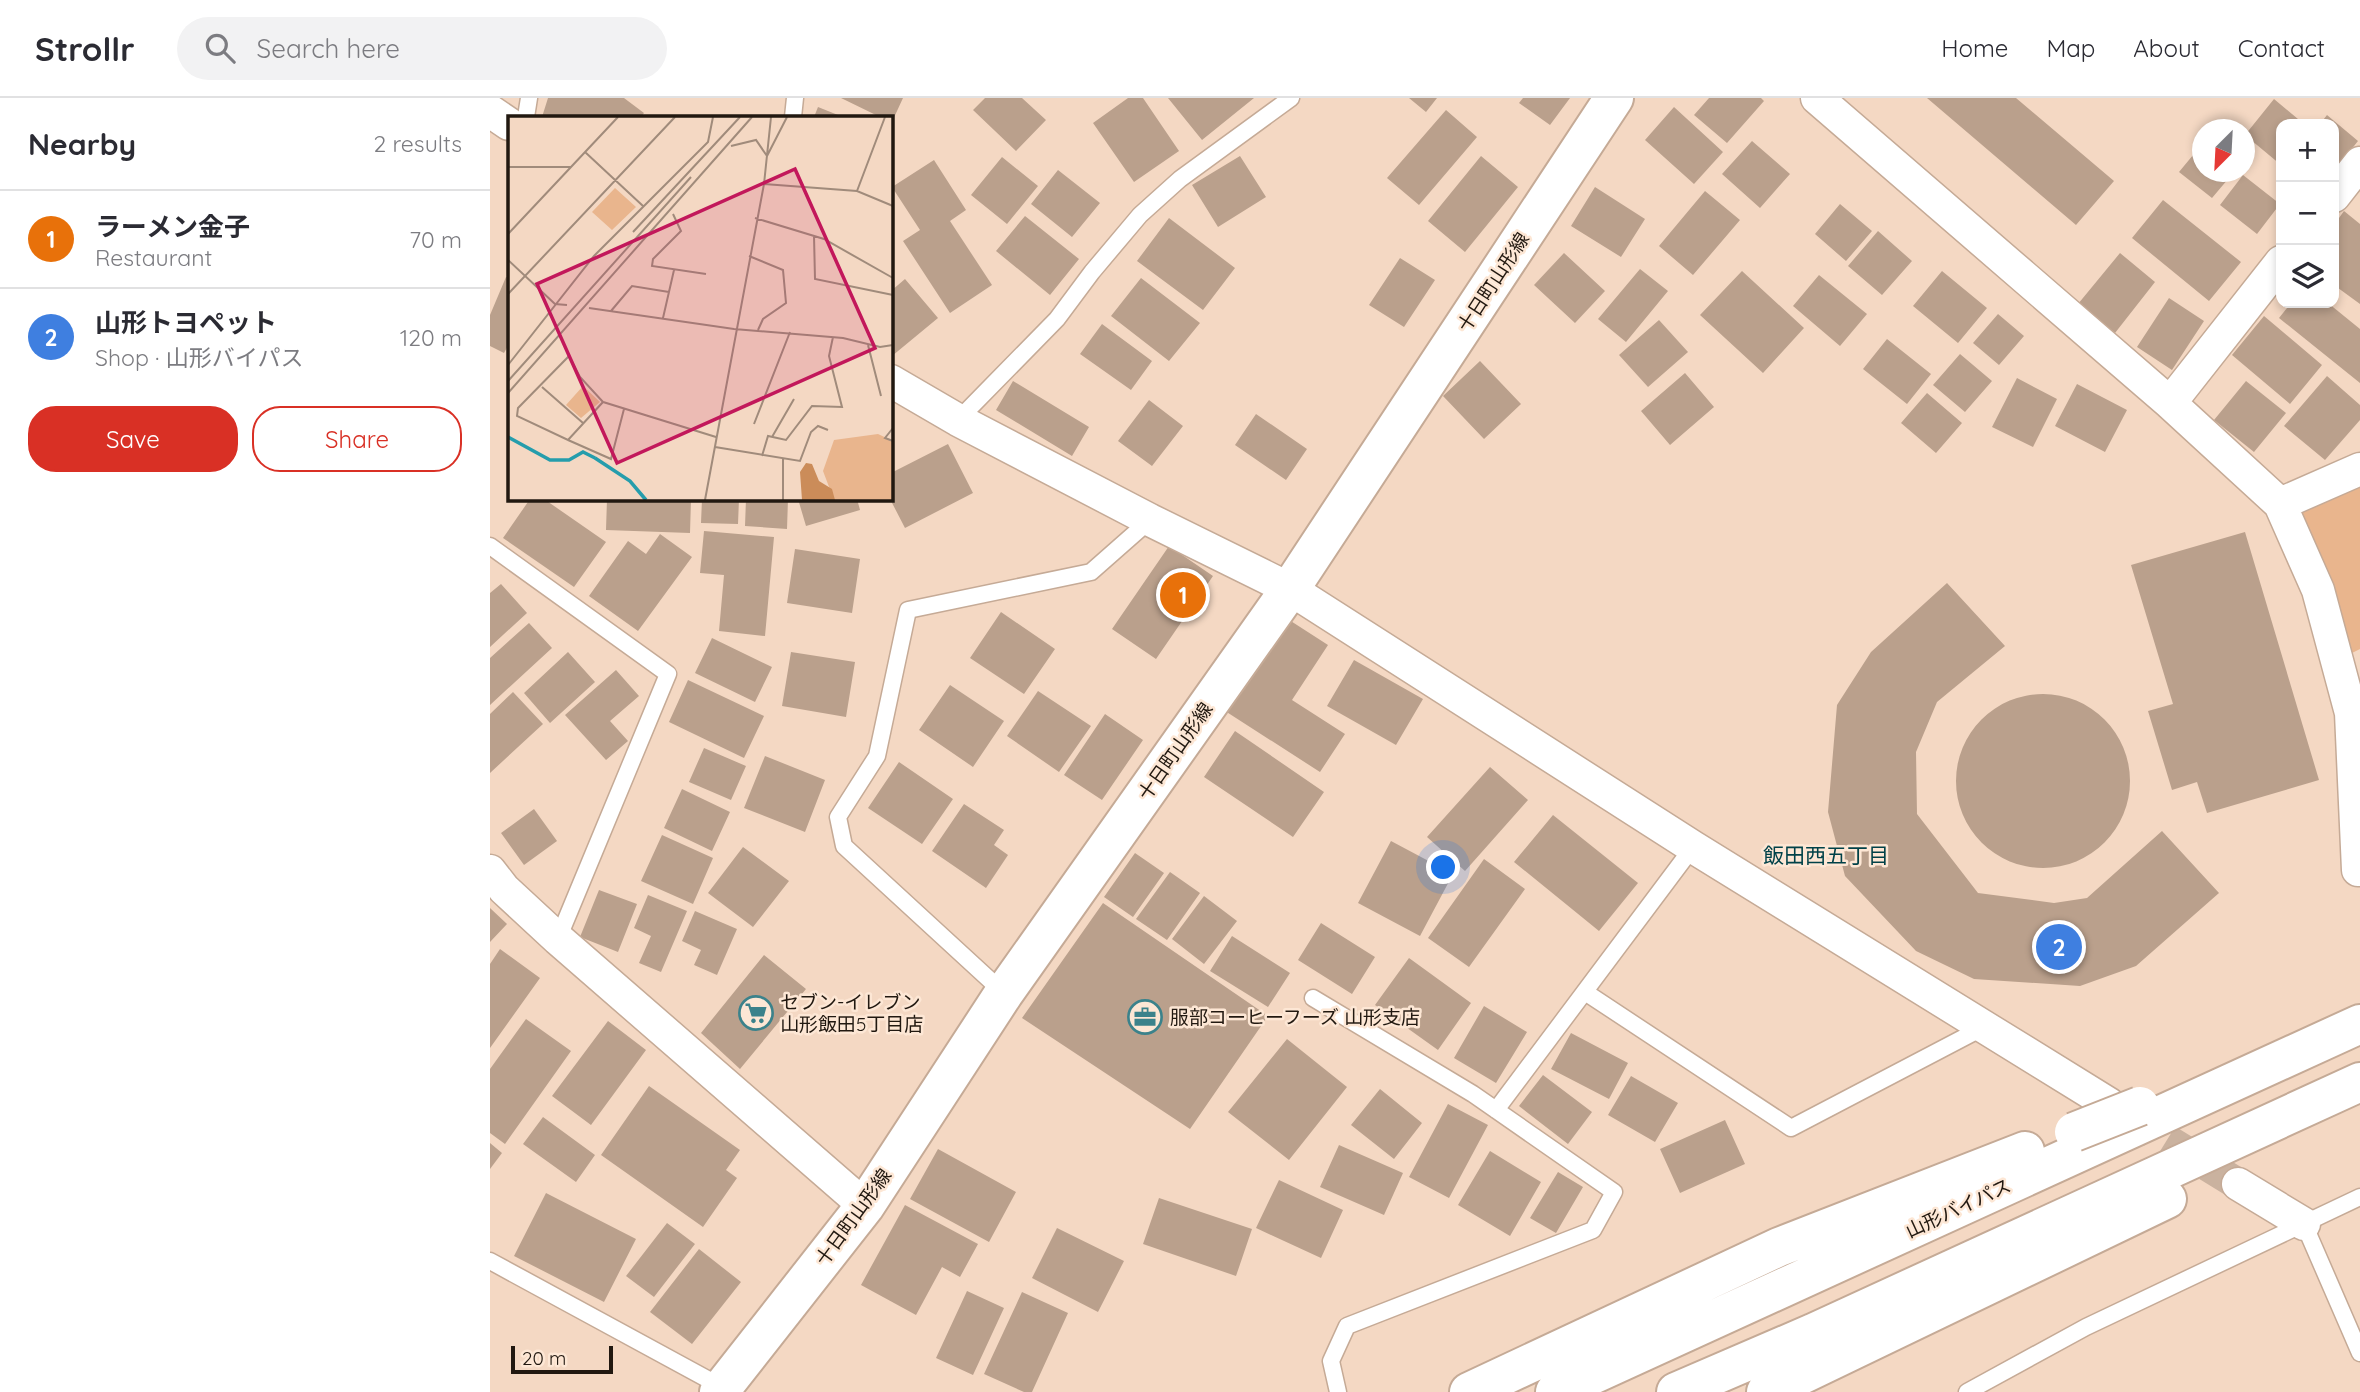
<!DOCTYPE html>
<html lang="en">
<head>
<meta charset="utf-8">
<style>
  :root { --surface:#fff; --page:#f2f2f3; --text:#2b2b33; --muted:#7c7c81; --line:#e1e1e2; --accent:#d93025 }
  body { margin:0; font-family:Quicksand,"Noto Sans JP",sans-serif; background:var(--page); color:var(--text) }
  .controls { position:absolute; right:21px; top:21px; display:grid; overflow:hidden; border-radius:14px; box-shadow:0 4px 10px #0003 }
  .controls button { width:63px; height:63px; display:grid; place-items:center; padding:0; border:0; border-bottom:2px solid var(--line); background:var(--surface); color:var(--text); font:35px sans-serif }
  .compass { position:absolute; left:1702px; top:21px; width:63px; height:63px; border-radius:50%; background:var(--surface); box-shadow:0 4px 10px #0003; rotate:204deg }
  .scale { position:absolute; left:21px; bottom:18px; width:102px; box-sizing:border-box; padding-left:7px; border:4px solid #211810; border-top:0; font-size:19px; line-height:24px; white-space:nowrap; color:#211810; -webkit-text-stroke:5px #fde7d5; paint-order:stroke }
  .you { position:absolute; left:954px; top:770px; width:24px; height:24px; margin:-18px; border:5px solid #fff; border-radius:50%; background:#1a73e8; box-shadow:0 0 0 10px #1a73e833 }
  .badge { display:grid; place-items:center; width:46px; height:46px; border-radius:50%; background:var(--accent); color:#fff; font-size:23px; font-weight:700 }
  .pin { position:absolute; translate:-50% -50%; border:4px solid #fff; box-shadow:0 2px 7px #0006 }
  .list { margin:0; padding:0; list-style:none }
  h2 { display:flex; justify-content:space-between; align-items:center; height:91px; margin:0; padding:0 28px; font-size:30px }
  h2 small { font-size:23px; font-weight:400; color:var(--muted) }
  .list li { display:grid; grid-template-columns:46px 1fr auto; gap:21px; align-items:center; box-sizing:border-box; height:98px; padding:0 28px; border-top:2px solid var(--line) }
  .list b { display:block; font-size:26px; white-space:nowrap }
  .list p { margin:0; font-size:23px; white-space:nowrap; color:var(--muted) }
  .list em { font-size:23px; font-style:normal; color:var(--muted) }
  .actions { display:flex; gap:14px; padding:21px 28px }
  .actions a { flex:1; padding:16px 0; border:2px solid var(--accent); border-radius:28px; text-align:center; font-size:24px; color:var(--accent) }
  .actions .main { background:var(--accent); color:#fff }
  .icon { flex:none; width:38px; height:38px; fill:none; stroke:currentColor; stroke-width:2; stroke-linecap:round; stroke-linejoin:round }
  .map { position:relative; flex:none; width:1870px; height:1294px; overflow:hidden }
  header { display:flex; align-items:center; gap:42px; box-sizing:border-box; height:98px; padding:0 35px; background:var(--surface); border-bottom:2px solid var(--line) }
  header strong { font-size:33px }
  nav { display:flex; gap:38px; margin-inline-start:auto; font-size:24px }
  .search { width:490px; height:63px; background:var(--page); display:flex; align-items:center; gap:18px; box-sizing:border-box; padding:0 24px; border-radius:38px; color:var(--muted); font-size:26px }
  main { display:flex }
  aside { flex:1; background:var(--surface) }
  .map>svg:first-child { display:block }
  .green { fill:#e9b58d }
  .building { fill:#baa08c }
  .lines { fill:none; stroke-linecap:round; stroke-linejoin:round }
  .street-tunnel { stroke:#cab29f; stroke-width:32; stroke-dasharray:32 16; stroke-linecap:butt }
  .lane-casing { stroke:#c5aa96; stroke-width:19 }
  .street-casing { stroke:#c5aa96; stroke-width:35 }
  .secondary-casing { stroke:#c5aa96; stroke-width:42 }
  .highway-casing { stroke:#c5aa96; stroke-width:42 }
  .lane { stroke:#fff; stroke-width:16 }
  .street { stroke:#fff; stroke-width:32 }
  .secondary { stroke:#fff; stroke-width:38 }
  .highway { stroke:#fff; stroke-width:38 }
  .highway-bridge-casing { stroke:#c5aa96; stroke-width:42; stroke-linecap:butt }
  .highway-bridge { stroke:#fff; stroke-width:38 }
  .labels { text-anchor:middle; stroke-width:5; stroke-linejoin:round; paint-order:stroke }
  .street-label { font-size:19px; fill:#211810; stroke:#fde7d5 }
  .poi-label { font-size:19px; fill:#211810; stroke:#fde7d5; text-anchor:start }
  .neighbourhood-label { font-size:21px; fill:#004148; stroke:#fde7d5 }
  .inset-river { fill:none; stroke:#259dac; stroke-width:3.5 }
  .inset-road { fill:none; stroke:#a08b7b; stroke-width:2 }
  .view { fill:#c2185b; fill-opacity:0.15; stroke:#c2185b; stroke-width:3.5 }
  .inset-edge { fill:none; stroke:#211810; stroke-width:3.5 }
</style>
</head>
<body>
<header>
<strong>Strollr</strong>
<div class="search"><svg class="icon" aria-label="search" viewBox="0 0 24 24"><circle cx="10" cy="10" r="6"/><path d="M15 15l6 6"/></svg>Search here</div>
<nav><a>Home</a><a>Map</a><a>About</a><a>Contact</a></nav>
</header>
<main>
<aside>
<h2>Nearby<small>2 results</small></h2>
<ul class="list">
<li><span class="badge" style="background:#e8710a">1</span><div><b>ラーメン金子</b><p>Restaurant</p></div><em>70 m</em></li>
<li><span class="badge" style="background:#3f7fe0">2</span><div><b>山形トヨペット</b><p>Shop · 山形バイパス</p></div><em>120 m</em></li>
</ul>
<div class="actions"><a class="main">Save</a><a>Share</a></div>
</aside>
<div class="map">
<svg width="1870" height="1294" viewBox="0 0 1870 1294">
  <rect width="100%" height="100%" fill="#f4d8c3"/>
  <path class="green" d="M1870 389V551L1862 555 1843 488 1806 414Z"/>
  <path class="building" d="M58 0H134L154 15 151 19H52Z
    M351 0H413L401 26V19H390Z
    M495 0H532L556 22 526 53 483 12Z
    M638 0H653L689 53 644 84 603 25Z
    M678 0H764L712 42Z
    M919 0H947L936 14Z
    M1033 0H1080L1060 27 1029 5Z
    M1219 0H1271L1274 3 1237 45 1204 17Z
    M1437 0H1526L1624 83 1586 127Z
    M1784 1 1814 26H1791V67L1755 37Z
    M328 9 353 19H324Z
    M1184 9 1233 54 1204 86 1155 42Z
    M956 12 987 39 929 107 897 80Z
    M1837 17 1868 43 1844 73V26H1830Z
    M1262 43 1300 76 1270 110 1232 76Z
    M1713 45V74H1744L1722 100 1689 74Z
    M750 58 776 99 728 129 702 87Z
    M991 58 1028 89 975 154 938 123Z
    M512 59 548 88 517 126 481 97Z
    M444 62 476 112 460 123 502 187 460 215 413 143 430 132 402 89Z
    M568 72 610 105 582 139 541 106Z
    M1753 77 1790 106 1767 136 1730 107Z
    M1105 89 1155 121 1131 159 1081 128Z
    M1215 93 1250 122 1203 177 1169 148Z
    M1673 102 1751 164 1719 203 1642 140Z
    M1350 106 1382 133 1356 163 1325 136Z
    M1854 113 1870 126V206L1844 187V127Z
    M535 118 589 161 560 197 506 153Z
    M679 120 745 170 713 212 647 163Z
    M1388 133 1422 163 1392 197 1358 168Z
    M1074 155 1115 193 1085 225 1044 187Z
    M1630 155 1665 184 1625 235 1588 206Z
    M910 160 945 182 914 229 879 207Z
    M1150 171 1178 193 1136 244 1108 221Z
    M1252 173 1314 230 1273 275 1210 217Z
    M1452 173 1497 210 1468 245 1423 208Z
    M1329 177 1377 216 1350 248 1303 208Z
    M16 179 19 180V246L14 255 0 248V217Z
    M651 180 710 225 679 263 621 218Z
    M415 181 448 220 402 258 401 193Z
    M1679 200 1714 223 1682 272 1647 249Z
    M1801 205H1838L1870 231V285L1789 220Z
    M1508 216 1534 238 1509 267 1483 245Z
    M1774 218 1832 267 1800 306 1742 257Z
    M1169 222 1198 254 1158 289 1129 257Z
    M612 226 662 263 641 292 590 256Z
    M1397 241 1441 276 1417 306 1373 271Z
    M1470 256 1502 283 1475 314 1443 287Z
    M990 263 1031 306 994 341 953 298Z
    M1195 275 1224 309 1180 347 1151 313Z
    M1837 278 1870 307V322L1835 362 1794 328Z
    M1527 280 1567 301 1543 349 1502 329Z
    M523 283 599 329 582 358 506 312Z
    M1756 283 1796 315 1764 354 1724 322Z
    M1587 286 1637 312 1615 354 1565 328Z
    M1437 295 1472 325 1446 355 1411 325Z
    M659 302 693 328 662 368 628 343Z
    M766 316 817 351 796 382 745 347Z
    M458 346 483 395 415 430 400 401 401 375Z
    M40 401H54L116 444 84 489 13 440Z
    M117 401H201L200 435 116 432Z
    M212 401H249L248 426 211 425Z
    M256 401H298L297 431 255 428Z
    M308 401H367L370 412 316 428Z
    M214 433 284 439 275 538 229 533 234 477 210 475Z
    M1755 434 1829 682 1717 715 1707 684 1682 692 1658 613 1683 606 1641 467Z
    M170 436 202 459 148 533 99 498 138 443 156 456Z
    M679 448 723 478 666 561 622 531Z
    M305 451 370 461 362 515 297 505Z
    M1457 485 1515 548 1447 604 1426 654 1427 716 1488 795 1564 805 1597 800 1672 733 1729 795 1646 868 1590 888 1484 881 1426 853 1355 778 1338 714 1347 607 1381 554Z
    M11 486 37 515 0 549V495Z
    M511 514 565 551 534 596 480 560Z
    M793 518 838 547 802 602 855 636 830 674 732 611Z
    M39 525 62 550 0 607V560Z
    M222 540 282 569 265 604 205 575Z
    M78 554 105 584 60 625 34 595Z
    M301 554 365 564 356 619 292 608Z
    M864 562 933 601 906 647 837 608Z
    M126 572 149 598 120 623 138 643 116 662 75 617Z
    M198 582 274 618 254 660 179 624Z
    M460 587 514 623 483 669 429 632Z
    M548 593 601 628 569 674 517 638Z
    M23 594 53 626 0 675V616Z
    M1466 683a87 87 0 1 1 174 0a87 87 0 1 1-174 0Z
    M615 616 653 642 612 702 574 677Z
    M745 633 834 694 803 739 714 679Z
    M214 650 256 668 241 702 199 684Z
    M275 658 335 682 315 734 254 710Z
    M409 664 463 701 432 746 378 710Z
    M1000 669 1038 702 975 773 937 739Z
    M192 691 240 714 222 753 174 730Z
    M474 706 514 732 504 747 518 757 496 790 442 753Z
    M44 711 67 743 34 767 11 735Z
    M1063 717 1148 785 1109 833 1024 764Z
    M172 737 223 760 203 806 151 783Z
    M901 743 963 776 930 838 868 805Z
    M253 749 299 783 263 829 218 795Z
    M645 755 674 775 643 819 614 799Z
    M994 761 1035 791 979 869 938 840Z
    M680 774 710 795 677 842 646 821Z
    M109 792 147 806 128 854 90 839Z
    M158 797 197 813 171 874 149 865 161 838 144 830Z
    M714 798 747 823 714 866 682 841Z
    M613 805 778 918 700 1031 532 920Z
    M0 810 17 826 0 844Z
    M205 813 247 831 227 877 204 867 211 852 192 843Z
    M831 825 885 859 862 896 808 862Z
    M742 838 800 875 778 909 720 873Z
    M10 851 50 880 0 950V866Z
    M274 857 316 891 250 971 211 935Z
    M919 860 981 905 948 952 885 907Z
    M994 908 1037 934 1006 985 964 960Z
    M36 921 81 953 15 1046 0 1035V971Z
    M118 923 156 952 101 1027 62 998Z
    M1081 935 1138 965 1119 1001 1061 971Z
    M797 941 857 989 799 1062 738 1014Z
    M1053 977 1102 1014 1078 1046 1029 1008Z
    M1141 978 1188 1005 1165 1044 1118 1017Z
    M159 988 250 1052 236 1072 247 1080 213 1129 111 1057Z
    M890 991 932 1025 904 1061 861 1027Z
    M958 1006 998 1027 959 1100 919 1079Z
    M53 1019 105 1057 86 1084 33 1046Z
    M1235 1022 1255 1066 1190 1095 1170 1051Z
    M0 1045 12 1055 0 1071Z
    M849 1047 913 1075 894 1117 830 1089Z
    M448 1051 526 1094 499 1144 420 1101Z
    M1000 1053 1051 1084 1020 1138 968 1107Z
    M1068 1074 1093 1089 1066 1135 1040 1120Z
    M789 1082 853 1112 831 1160 766 1130Z
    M56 1095 146 1141 114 1204 24 1158Z
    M669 1100 762 1131 746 1178 653 1146Z
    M415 1107 488 1146 470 1179 452 1169 426 1217 371 1187Z
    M177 1125 205 1146 164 1199 136 1178Z
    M567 1130 634 1163 608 1214 542 1180Z
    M209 1151 251 1184 202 1246 160 1214Z
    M477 1193 514 1210 483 1277 446 1260Z
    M532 1194 578 1215 542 1294H534L494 1276Z"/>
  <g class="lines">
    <path class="street-tunnel" d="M1636 1017 1748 1086"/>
    <g class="lane-casing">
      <path id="lane" d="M36 19 39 0
        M303 19 305 0
        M468 322 567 221 602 174 650 117 690 81 801 0
        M0 448 178 576 68 841
        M1095 894 1301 1030 1494 929
        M514 895 354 748 348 719 387 658 418 512 601 474 660 422
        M823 900 983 996 1124 1094 1103 1132 857 1228 841 1263 848 1294
        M1006 1012 1203 749
        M1814 1126 1870 1255
        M0 1163 232 1289
        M1477 1294 1596 1229 1870 1099"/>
    </g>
    <g class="street-casing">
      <path id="street" d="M1327 0 1680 305 1790 406 1870 371
        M0 13 19 26
        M1844 98 1870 65
        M401 283 468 322 660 422 800 491 1203 749 1619 1006
        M1680 305 1791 164
        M1790 406 1828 492 1861 615 1868 772 1870 771
        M0 773 14 791 68 841 375 1108
        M1748 1086 1814 1126"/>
    </g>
    <g class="secondary-casing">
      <path id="secondary" d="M229 1294 375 1108 514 895 800 491 1124 0"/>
    </g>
    <g class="highway-casing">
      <path id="highway" d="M979 1294 1289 1149 1535 1053
        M1065 1294 1870 926
        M1186 1294 1323 1235 1870 984
        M1276 1294 1677 1101"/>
    </g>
    <use href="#lane" class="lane"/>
    <use href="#street" class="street"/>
    <use href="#secondary" class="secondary"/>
    <use href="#highway" class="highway"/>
    <g class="highway-bridge-casing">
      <path id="highway-bridge" d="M1584 1034 1650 1008"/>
    </g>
    <use href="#highway-bridge" class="highway-bridge"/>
  </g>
  <defs>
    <g id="supermarket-ring" transform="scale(1.75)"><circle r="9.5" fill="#fde7d5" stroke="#3b828b" stroke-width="1.5"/><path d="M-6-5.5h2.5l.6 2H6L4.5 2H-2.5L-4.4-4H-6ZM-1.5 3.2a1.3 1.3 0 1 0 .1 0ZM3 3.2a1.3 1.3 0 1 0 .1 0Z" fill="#3b828b"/></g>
    <g id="office-ring" transform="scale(1.75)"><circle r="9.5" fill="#fde7d5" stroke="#3b828b" stroke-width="1.5"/><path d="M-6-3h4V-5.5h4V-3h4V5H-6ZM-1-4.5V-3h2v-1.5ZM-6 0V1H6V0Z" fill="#3b828b"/></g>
  </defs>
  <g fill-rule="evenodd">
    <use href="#supermarket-ring" x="266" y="915"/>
    <use href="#office-ring" x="655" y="919"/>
  </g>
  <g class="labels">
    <g class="street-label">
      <text transform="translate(1003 184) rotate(-57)" y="7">十日町山形線</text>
      <text transform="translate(685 653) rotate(-55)" y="7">十日町山形線</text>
      <text transform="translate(1468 1110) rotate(-25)" y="7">山形バイパス</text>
      <text transform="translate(363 1119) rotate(-54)" y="7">十日町山形線</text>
    </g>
    <g class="poi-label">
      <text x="290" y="911">セブン-イレブン<tspan x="290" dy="22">山形飯田5丁目店</tspan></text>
      <text x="680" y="926">服部コーヒーフーズ 山形支店</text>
    </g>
    <g class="neighbourhood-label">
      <text x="1336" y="765">飯田西五丁目</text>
    </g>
  </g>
  <g transform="translate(18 18)">
    <rect width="385" height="385" fill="#f4d8c3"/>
    <path d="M107 72 128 91 104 114 84 96ZM75 270 92 286 73 302 58 289ZM370 318 385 325V384H326L315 355 326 324Z" fill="#e9b58d"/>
    <path d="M298 347 304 348 311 365 324 373 327 384H294L292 356Z" fill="#cb8c59"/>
    <path class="inset-river" d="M0 321 42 344H61L75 336 87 342M87 342 122 365 138 384"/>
    <path class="inset-road" d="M223 30 248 24 259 40M77 36 135 90M259 40 279 1M0 51H63M256 68 349 75 385 90M349 75 377 1M165 98 173 115 145 143 144 150 198 158M247 102 316 123 385 162M125 116 232 1M0 118 110 1M306 120 307 163 385 179M241 140 275 154 278 187 255 203 250 214M0 144 47 188 59 189M0 178 167 1M81 192 226 213 335 222 372 231 385 229M103 195 124 170 161 176M155 202 166 154M360 229 373 280M0 249 86 140 200 26 205 1M0 265 183 61M34 271 75 307M0 277 244 1M95 286 72 261 61 240 10 292 9 300 60 324 95 286 208 321M246 308 282 216M385 312 377 322 385 325M264 321 286 283M60 324 103 343 116 293M207 331 292 345 303 316 310 310 320 314M254 340 260 320 278 324 304 290 334 291 321 240 325 221M197 384 256 68 263 1M275 384V343"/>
    <path class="view" d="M287 53 367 232 109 347 29 168Z"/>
    <rect width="385" height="385" class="inset-edge"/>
  </g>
</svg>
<div class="controls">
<button>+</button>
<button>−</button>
<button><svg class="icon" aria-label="layers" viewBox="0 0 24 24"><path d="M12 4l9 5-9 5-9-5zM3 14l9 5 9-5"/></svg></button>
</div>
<svg class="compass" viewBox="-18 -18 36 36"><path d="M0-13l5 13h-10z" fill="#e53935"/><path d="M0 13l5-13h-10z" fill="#7c7c81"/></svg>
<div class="scale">20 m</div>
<div class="you"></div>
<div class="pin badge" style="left:693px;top:497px;background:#e8710a">1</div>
<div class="pin badge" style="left:1569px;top:849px;background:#3f7fe0">2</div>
</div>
</main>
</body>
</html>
